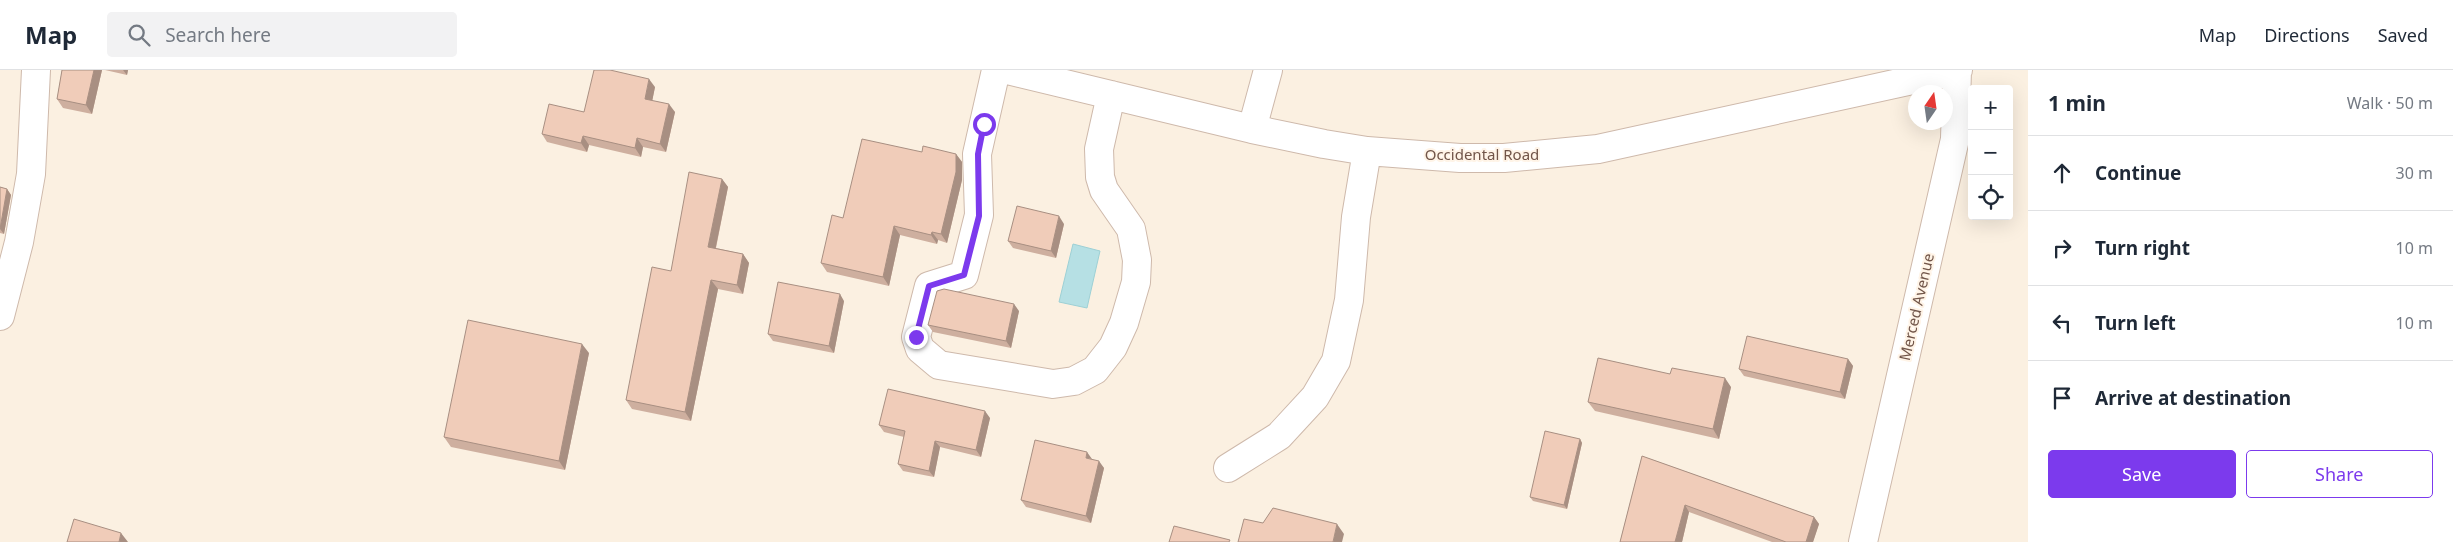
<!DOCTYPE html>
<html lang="en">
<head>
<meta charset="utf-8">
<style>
  :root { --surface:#fff; --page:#f2f2f3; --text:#1f2937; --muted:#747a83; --line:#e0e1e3; --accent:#7c3aed }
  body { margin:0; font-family:"Noto Sans",sans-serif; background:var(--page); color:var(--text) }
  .controls { position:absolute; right:15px; top:15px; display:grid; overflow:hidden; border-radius:5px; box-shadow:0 5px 20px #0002 }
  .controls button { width:45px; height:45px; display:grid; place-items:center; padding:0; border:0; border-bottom:1px solid var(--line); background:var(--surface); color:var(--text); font:25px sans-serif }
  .compass { position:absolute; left:1908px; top:15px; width:45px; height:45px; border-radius:50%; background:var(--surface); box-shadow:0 5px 20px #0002; rotate:13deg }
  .stop { position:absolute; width:15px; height:15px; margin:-11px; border:4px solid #7c3aed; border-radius:50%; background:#fff }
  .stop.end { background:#7c3aed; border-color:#fff; box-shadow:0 1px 5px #0008 }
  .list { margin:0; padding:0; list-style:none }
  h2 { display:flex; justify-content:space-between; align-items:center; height:65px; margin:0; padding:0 20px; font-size:21px }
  h2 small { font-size:16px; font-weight:400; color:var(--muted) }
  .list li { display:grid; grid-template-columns:32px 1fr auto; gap:15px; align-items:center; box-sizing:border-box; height:75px; padding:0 20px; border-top:1px solid var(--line) }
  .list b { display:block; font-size:19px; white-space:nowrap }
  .list em { font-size:16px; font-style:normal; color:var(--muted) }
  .actions { display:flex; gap:10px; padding:15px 20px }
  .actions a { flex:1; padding:11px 0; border:1px solid var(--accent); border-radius:5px; text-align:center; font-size:18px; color:var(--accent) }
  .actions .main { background:var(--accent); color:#fff }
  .icon { flex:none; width:28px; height:28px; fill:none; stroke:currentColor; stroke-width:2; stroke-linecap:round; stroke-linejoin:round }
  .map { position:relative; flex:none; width:2028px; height:472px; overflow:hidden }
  header { display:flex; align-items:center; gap:30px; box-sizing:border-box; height:70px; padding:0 25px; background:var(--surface); border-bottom:1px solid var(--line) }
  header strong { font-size:24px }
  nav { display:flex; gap:28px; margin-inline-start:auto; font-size:18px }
  .search { width:350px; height:45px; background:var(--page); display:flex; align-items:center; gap:12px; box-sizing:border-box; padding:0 18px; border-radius:5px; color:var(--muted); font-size:19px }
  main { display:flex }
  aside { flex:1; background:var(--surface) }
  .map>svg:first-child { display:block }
  .water { fill:#b6e0e4; stroke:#9dd0d5 }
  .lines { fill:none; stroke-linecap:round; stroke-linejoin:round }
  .minor-casing { stroke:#ceb9ab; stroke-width:30 }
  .minor { stroke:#fff; stroke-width:28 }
  .wall { fill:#ceaf9f }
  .shaded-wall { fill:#a88f82 }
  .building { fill:#f0ccb9; stroke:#a88f82 }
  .route { stroke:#7c3aed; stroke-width:6 }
  .labels { text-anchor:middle; stroke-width:4; stroke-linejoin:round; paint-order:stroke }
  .street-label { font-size:15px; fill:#715549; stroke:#fff4e7 }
</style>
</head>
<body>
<header>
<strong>Map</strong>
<div class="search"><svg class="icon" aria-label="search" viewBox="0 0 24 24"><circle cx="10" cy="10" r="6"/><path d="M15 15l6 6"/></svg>Search here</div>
<nav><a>Map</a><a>Directions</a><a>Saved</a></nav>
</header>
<main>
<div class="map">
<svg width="2028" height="472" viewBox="0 0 2028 472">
  <rect width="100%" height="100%" fill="#fbf0e1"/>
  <path class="water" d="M1073 174 1100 181 1087 238 1059 232Z"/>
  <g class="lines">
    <g class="minor-casing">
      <path id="minor" d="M996 0 977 84 979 145 964 205 929 216 916 267 920 279 939 295 1053 314 1074 311 1095 300 1113 277 1124 253 1136 212 1137 190 1131 159 1104 120 1100 107 1099 79 1111 25
        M1007 0 1252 59 1324 74 1367 81 1460 88H1504L1598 79 1958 0
        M1252 59 1268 0
        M0 246 19 172 31 104 36 0
        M1228 398 1279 366 1315 327 1336 291 1349 230 1356 147 1367 81
        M1863 472 1955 69 1957 0"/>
    </g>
    <use href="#minor" class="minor"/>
  </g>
  <path class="wall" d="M62 0H102L92 44 63 38 57 29Z
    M105 0H128L127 5Z
    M655 17 652 31 675 42 666 82 643 77 641 87 589 75 587 82 547 72 542 64 584 42Z
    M922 82 956 84 962 92V110L947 173 938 170 937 174 900 165 889 216 827 202 821 193 843 148Z
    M722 109 728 117 716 178 743 184 749 193 743 224 718 219 691 351 632 339 626 330Z
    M0 117 7 119 11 125 4 164 0 163Z
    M1064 154 1056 188 1013 178 1008 171Z
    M844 231 834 283 773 271 768 264Z
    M1019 241 1011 278 933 262 928 255Z
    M589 283 565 400 451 377 444 367Z
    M1848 289 1853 296 1845 329 1744 306 1739 299Z
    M1670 304 1731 317 1719 369 1595 341 1588 332Z
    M990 348 981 387 940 377 934 407 903 401 898 394 904 367 884 362 879 355Z
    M1580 369 1582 373 1567 439 1533 431 1530 427Z
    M1642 386 1814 447 1819 454 1813 472H1772L1689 442 1682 472H1620Z
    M1092 389 1104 398 1091 453 1026 437 1021 430Z"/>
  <path class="shaded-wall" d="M94 0H102L92 44 86 35Z
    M123 0H128L127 5Z
    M649 9 655 17 651 37 645 29Z
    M669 34 675 42 666 82 660 74Z
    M583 66 589 75 587 82 581 73Z
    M637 68 643 77 641 87 635 78Z
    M956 84 962 92V110L947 173 941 164Z
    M722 109 728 117 714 186 708 177Z
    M7 119 11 125 4 164 0 159Z
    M1059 146 1064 154 1056 188 1051 181Z
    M894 156 900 165 889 216 883 207Z
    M932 162 938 170 937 174 931 165Z
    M743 184 749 193 743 224 737 215Z
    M711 210 718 219 691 351 685 342Z
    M840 224 844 231 834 283 829 276Z
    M1014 234 1019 241 1011 278 1006 271Z
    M582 274 589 283 565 400 559 391Z
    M1848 289 1853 296 1845 329 1840 322Z
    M1725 308 1731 317 1719 369 1713 359Z
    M985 341 990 348 981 387 976 380Z
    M1580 369 1582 373 1567 439 1564 435Z
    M935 371 940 377 934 407 929 401Z
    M1087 382 1092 389 1086 388Z
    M1099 391 1104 398 1091 453 1086 446Z
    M1685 435 1689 442 1682 472H1675Z
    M1814 447 1819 454 1813 472H1806Z
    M1337 454 1344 464 1342 472H1333Z
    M121 463 128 472H119Z"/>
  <path class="building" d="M62 0H94L86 35 57 29Z
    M594 0H610L649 9 645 29 669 34 660 74 637 68 635 78 583 66 581 73 542 64 549 34 584 42Z
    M862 69 922 82 923 76 956 84V102L941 164 932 162 931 165 894 156 883 207 821 193 832 145 843 148Z
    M689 102 722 109 708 177 743 184 737 215 711 210 685 342 626 330 652 197 671 201Z
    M0 117 7 119 0 159Z
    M1017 136 1059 146 1051 181 1008 171Z
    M778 212 840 224 829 276 768 264Z
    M944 219 1014 234 1006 271 928 255 937 221Z
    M468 250 582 274 559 391 444 367Z
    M1747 266 1848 289 1840 322 1739 299Z
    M1598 288 1670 304 1672 298 1725 308 1713 359 1588 332Z
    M888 319 985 341 976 380 935 371 929 401 898 394 905 361 879 355Z
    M1545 361 1580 369 1564 435 1530 427Z
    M1035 370 1087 382 1086 388 1099 391 1086 446 1021 430Z
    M1642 386 1814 447 1806 472H1786L1685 435 1675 472H1620Z
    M1273 438 1337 454 1333 472H1238L1244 449 1263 453Z
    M74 449 121 463 119 472H67Z
    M1174 456 1230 470 1229 472H1169Z"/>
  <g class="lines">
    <path class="route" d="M916 267 929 216 964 205 979 146 978 84 984 54"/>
  </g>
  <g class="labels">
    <g class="street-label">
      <text x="1482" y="90">Occidental Road</text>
      <text transform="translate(1917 237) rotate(-77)" y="5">Merced Avenue</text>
    </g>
  </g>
</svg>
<div class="controls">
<button>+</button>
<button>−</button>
<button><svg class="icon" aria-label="locate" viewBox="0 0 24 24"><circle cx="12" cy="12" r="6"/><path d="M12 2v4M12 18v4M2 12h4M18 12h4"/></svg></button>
</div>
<svg class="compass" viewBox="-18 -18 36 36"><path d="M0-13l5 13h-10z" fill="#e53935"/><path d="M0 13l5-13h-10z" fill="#747a83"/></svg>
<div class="stop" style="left:984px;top:54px"></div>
<div class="stop end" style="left:916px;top:267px"></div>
</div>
<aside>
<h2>1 min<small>Walk · 50 m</small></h2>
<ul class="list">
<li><svg class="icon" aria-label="ahead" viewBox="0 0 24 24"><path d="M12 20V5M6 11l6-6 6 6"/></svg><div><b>Continue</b></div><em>30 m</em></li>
<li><svg class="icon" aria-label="right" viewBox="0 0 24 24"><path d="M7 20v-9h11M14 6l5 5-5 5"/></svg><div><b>Turn right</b></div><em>10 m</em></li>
<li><svg class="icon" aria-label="left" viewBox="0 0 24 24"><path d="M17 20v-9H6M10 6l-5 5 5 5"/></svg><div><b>Turn left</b></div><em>10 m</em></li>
<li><svg class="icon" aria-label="arrive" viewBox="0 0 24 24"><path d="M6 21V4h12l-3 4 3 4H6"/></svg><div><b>Arrive at destination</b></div></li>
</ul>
<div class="actions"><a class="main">Save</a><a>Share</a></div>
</aside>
</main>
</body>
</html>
